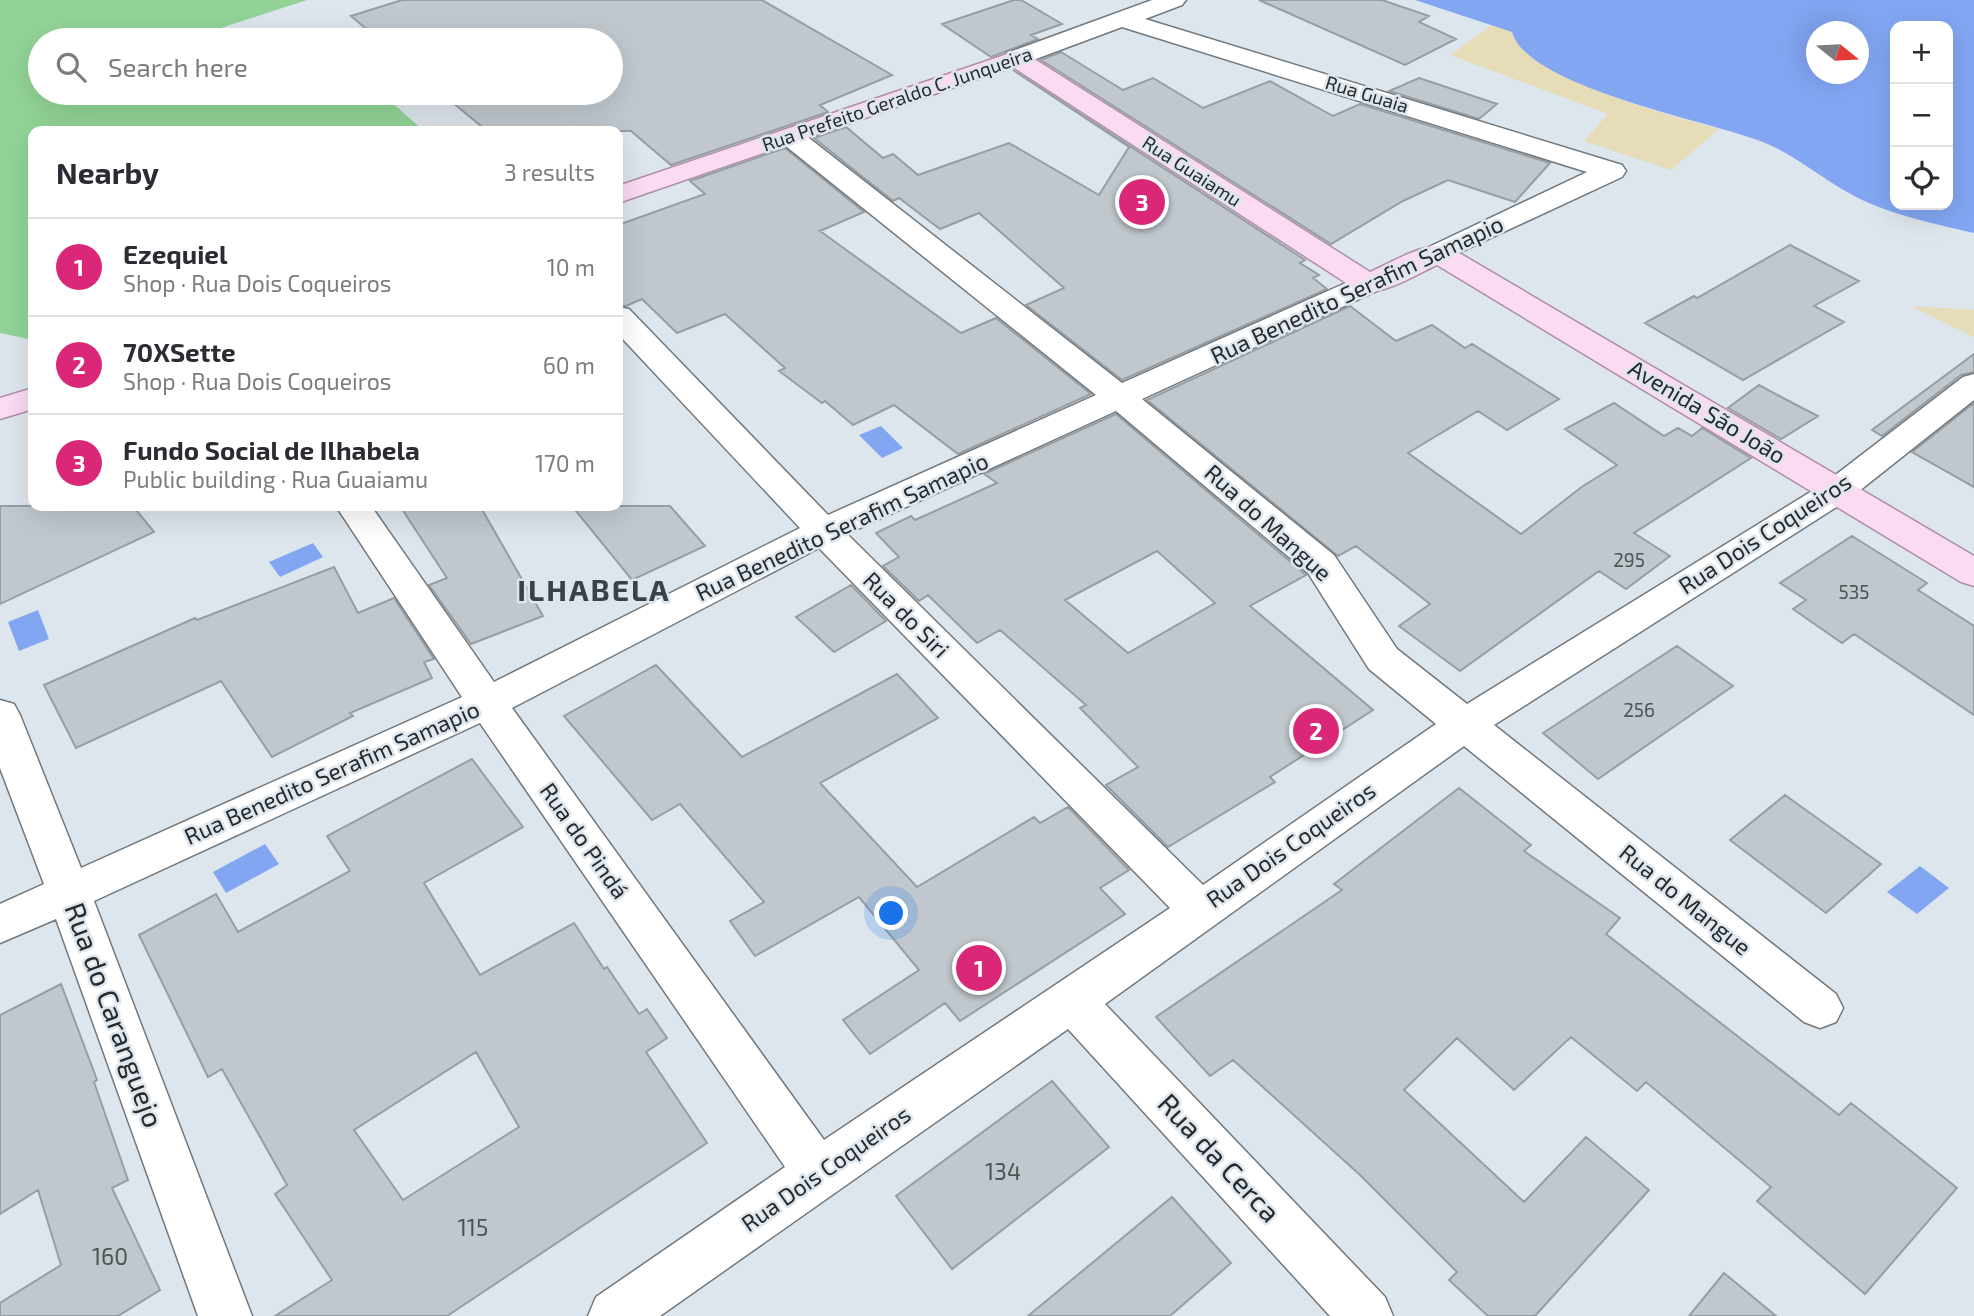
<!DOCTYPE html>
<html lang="en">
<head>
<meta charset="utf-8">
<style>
  :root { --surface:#fff; --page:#f2f2f3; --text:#2b2b33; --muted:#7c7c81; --line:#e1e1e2; --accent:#db2777 }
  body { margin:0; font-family:"Exo 2",sans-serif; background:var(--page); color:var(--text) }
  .controls { position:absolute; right:21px; top:21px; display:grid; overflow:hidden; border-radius:14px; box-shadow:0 7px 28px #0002 }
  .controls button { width:63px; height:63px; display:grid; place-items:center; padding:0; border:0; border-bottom:2px solid var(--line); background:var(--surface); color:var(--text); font:35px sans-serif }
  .compass { position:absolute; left:1806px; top:21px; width:63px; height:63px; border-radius:50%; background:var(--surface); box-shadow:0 7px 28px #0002; rotate:108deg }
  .you { position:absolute; left:892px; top:914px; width:24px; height:24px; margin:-18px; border:5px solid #fff; border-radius:50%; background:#1a73e8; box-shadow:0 0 0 10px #1a73e833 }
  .badge { display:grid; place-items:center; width:46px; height:46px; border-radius:50%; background:var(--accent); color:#fff; font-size:23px; font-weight:700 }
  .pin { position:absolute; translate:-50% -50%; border:4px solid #fff; box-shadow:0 2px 7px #0006 }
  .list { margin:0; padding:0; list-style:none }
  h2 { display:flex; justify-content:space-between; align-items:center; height:91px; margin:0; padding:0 28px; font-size:30px }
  h2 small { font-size:23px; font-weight:400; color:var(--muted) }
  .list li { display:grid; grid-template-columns:46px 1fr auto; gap:21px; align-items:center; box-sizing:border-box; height:98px; padding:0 28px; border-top:2px solid var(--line) }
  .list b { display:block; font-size:26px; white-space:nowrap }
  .list p { margin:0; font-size:23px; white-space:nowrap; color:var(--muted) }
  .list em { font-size:23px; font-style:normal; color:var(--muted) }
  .icon { flex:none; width:38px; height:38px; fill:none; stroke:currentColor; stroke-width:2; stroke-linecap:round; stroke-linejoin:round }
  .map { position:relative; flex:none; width:1974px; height:1316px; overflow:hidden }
  .search { position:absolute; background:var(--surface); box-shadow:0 7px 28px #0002; left:28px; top:28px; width:595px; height:77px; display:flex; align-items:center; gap:18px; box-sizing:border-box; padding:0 24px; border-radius:38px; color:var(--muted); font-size:26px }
  .panel { position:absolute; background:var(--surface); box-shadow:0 7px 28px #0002; left:28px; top:126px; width:595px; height:385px; border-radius:14px }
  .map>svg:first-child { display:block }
  .green { fill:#92d497 }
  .sand { fill:#e6dcb7 }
  .water { fill:#83a6f3; fill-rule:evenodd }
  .building { fill:#c0c8ce; stroke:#969ea4; stroke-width:2; fill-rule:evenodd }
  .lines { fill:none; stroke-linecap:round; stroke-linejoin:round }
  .minor-casing { stroke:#71787e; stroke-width:3 }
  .major-casing { stroke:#ae8da8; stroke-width:3 }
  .minor { fill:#fff; fill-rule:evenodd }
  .major { fill:#fadbf2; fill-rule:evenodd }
  .labels { text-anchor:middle; stroke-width:5; stroke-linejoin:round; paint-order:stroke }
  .far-street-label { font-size:19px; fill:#272a2d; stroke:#dee6ed }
  .number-label { font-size:19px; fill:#4d5255 }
  .street-label { font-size:23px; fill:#272a2d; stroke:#dee6ed }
  .near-number-label { font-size:23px; fill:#4d5255 }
  .near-street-label { font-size:28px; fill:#272a2d; stroke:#dee6ed }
  .district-label { font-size:30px; font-weight:bold; letter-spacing:2px; fill:#3b4247; stroke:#dee6ed }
</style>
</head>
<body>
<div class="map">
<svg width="1974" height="1316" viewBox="0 0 1974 1316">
  <rect width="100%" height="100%" fill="#dee6ed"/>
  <path class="green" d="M0 0H307L184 40H40V93H381L424 131H33V340L0 333Z"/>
  <path class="sand" d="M1493 24 1512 32C1524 77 1674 117 1719 129L1671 170 1584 141 1608 114 1450 55Z
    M1911 306 1974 310V337Z"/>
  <path class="water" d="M1415 0H1974V233C1932 223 1885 214 1847 192 1817 175 1792 153 1760 141 1708 121 1527 87 1512 32ZM1948 26V205H1895V26ZM1816 32H1858V74H1816Z
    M881 426 903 448 882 458 859 435Z
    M313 543 323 557 280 577 269 562Z
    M38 610 49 639 19 651 8 622Z
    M265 844 279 864 226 893 213 872Z
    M1920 866 1949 888 1917 914 1887 892Z"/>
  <path class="building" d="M402 0H762L892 75 820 105 828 112 671 165 631 131H487L441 93H611V40H379L351 16Z
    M1014 0H1021L1062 24 1031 35 1038 39 991 57 942 24Z
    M1259 0H1382L1429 16 1419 22 1456 39 1405 65Z
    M1061 52 1123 90 1153 78 1203 108 1270 81 1333 116 1360 104 1550 163 1515 202 1448 180 1403 201 1331 244 1041 60Z
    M1013 70 1305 260 1300 263 1319 275 1313 278 1327 289 1122 380 1026 305 1064 288 979 213 940 229 899 198 893 201 814 138 846 127 883 158 893 154 918 175 1009 143 1099 195 1129 147Z
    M1419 78 1497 104 1479 119 1389 91Z
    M785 148 864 212 820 231 961 333 996 318 1091 394 958 454 894 405 853 425 825 401 822 403 779 371 785 368 725 314 677 333 642 299 626 306 618 305V225L705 194 690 181Z
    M1790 245 1859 281 1814 306 1844 322 1743 380 1645 323 1694 296 1697 298Z
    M1350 306 1396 341 1432 325 1465 348 1472 344 1559 399 1507 430 1478 411 1408 453 1521 534 1583 486 1617 465 1565 429 1614 403 1664 436 1678 428 1692 436 1702 428 1751 458 1634 533 1670 556 1626 589 1599 571 1460 671 1399 626 1430 604 1356 546 1338 556 1147 400Z
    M1974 354V372L1961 375 1882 436 1872 430Z
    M1759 385 1785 399 1818 416 1781 439 1728 408Z
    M1974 403V487L1912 452Z
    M1116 414 1306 575 1250 606 1373 710 1270 777 1275 782 1168 847 1106 785 1138 767 1080 708 1086 705 1000 630 977 643 928 595 919 601 883 566 899 557 876 533 911 516 915 520 997 483 984 474ZM1157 551 1215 603 1128 653 1065 600Z
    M0 506H133L154 532 0 604Z
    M400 506H480L543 616 471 644 429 585 447 578Z
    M572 506H670L705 546 632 580Z
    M1852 536 1927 583 1918 590 1974 626V715L1854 634 1842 643 1793 609 1806 600 1780 583Z
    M334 567 358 613 394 598 434 659 424 662 432 678 350 713 353 716 272 757 221 681 76 748 44 685 195 618 197 620Z
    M851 585 886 621 834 652 796 617Z
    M1677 646 1733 686 1598 779 1543 733Z
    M656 665 742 757 897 674 938 718 820 783 917 887 1034 817 1040 823 1068 807 1129 870 1100 888 1125 914 960 1021 945 1003 870 1054 843 1020 919 970 859 897 755 956 730 921 764 902 680 804 652 820 564 716Z
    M472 759 523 827 424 883 480 975 574 923 604 969 607 967 639 1014 647 1009 667 1038 646 1052 707 1143 447 1316H275L332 1280 275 1194 287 1185 222 1069 208 1077 139 935 216 894 238 932 350 871 327 836ZM476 1052 519 1127 403 1200 354 1130Z
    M1459 788 1531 845 1524 851 1620 918 1606 934 1839 1115 1851 1103 1957 1188 1865 1294 1757 1201 1771 1187 1646 1082 1637 1091 1571 1037 1514 1090 1457 1038 1404 1090 1524 1202 1586 1137 1649 1190 1535 1316H1488L1449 1280 1457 1272 1360 1175 1233 1060 1210 1076 1156 1017 1342 890 1334 884Z
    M1785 795 1881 864 1826 913 1730 840Z
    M61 984 97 1080 94 1082 128 1180 112 1188 160 1290 118 1316H0V1303L61 1265 38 1190 0 1214V1015Z
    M1052 1081 1109 1147 952 1269 896 1196Z
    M1172 1197 1231 1263 1170 1316H1028Z
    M1724 1273 1776 1316H1689Z"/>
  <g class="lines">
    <g class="minor-casing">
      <path id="minor" d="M1152 0H1186L1182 5 1145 19 1622 165 1626 171 1622 177 1439 262 1429 259 1424 253 1429 247 1587 172 1122 27 1025 63H1007L1004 58 1007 53Z
        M791 129 800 131 1122 383 1357 278 1368 275 1379 278 1383 284 1379 290 1142 399 1334 555 1397 649 1467 704 1825 483 1963 377 1974 374V400L1849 499 1494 725 1836 994 1843 1008 1836 1022 1820 1028 1804 1022 1464 746 1105 1004 1385 1297 1393 1316H1330L1068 1029 660 1316H588L596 1297 785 1167 480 723 94 901 252 1316H198L56 919 0 943V904L44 884 0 768V700L14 704 20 715 81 868 462 697 336 506H371L494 682 800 528 618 334V307L629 309 828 515 1096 395 782 143 778 137 782 131ZM1116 411 1308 573 1369 669 1436 724 1203 885 847 534ZM819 548 1170 908 824 1140 512 708Z"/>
    </g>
    <g class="major-casing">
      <path id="major" d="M1016 51 1025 53 1370 272C1393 262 1425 241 1449 247L1974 556V586L1961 582 1437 265C1414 275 1383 297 1357 290L1013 67 618 203V186Z
        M33 388V409L0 419V398Z"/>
    </g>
    <use href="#minor" class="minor"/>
    <use href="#major" class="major"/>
  </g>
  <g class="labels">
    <g class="far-street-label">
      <text transform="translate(1367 94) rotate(17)" y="7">Rua Guaia</text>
      <text transform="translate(897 99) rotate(-19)" y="7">Rua Prefeito Geraldo C. Junqueira</text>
      <text transform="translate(1192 171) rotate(33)" y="7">Rua Guaiamu</text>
    </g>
    <g class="number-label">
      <text x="1629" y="567">295</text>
      <text x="1854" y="599">535</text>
      <text x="1639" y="717">256</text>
    </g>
    <g class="street-label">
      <text transform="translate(1357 290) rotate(-25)" y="8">Rua Benedito Serafim Samapio</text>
      <text transform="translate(1707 412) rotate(31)" y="8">Avenida São João</text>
      <text transform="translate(1268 523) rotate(42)" y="8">Rua do Mangue</text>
      <text transform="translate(842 527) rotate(-25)" y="8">Rua Benedito Serafim Samapio</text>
      <text transform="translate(1765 534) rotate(-33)" y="8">Rua Dois Coqueiros</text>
      <text transform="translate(906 615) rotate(45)" y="8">Rua do Siri</text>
      <text transform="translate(332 773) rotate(-24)" y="8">Rua Benedito Serafim Samapio</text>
      <text transform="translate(584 841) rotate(55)" y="8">Rua do Pindá</text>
      <text transform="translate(1291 845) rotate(-35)" y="8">Rua Dois Coqueiros</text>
      <text transform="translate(1685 900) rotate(39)" y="8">Rua do Mangue</text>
      <text transform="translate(826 1169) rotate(-35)" y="8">Rua Dois Coqueiros</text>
    </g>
    <g class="near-number-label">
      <text x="1003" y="1180">134</text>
      <text x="473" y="1236">115</text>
      <text x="110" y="1265">160</text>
    </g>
    <g class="near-street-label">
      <text transform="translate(114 1015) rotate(70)" y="10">Rua do Caranguejo</text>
      <text transform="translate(1219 1158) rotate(47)" y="10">Rua da Cerca</text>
    </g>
    <g class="district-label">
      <text x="594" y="601">ILHABELA</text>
    </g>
  </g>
</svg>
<div class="controls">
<button>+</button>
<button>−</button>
<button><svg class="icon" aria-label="locate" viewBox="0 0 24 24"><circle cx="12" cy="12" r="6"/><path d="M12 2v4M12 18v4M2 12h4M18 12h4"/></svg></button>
</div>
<svg class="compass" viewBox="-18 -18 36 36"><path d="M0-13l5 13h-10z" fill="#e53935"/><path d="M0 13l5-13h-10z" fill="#7c7c81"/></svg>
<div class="you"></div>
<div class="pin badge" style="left:979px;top:968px">1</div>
<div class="pin badge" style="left:1316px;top:731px">2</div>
<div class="pin badge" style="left:1142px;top:202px">3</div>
<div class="search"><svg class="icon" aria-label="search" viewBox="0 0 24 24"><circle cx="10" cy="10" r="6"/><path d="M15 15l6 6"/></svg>Search here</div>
<section class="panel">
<h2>Nearby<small>3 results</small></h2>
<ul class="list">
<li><span class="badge">1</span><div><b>Ezequiel</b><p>Shop · Rua Dois Coqueiros</p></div><em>10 m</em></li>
<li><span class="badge">2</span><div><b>70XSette</b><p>Shop · Rua Dois Coqueiros</p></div><em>60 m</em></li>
<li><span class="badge">3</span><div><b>Fundo Social de Ilhabela</b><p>Public building · Rua Guaiamu</p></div><em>170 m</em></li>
</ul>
</section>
</div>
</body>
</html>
